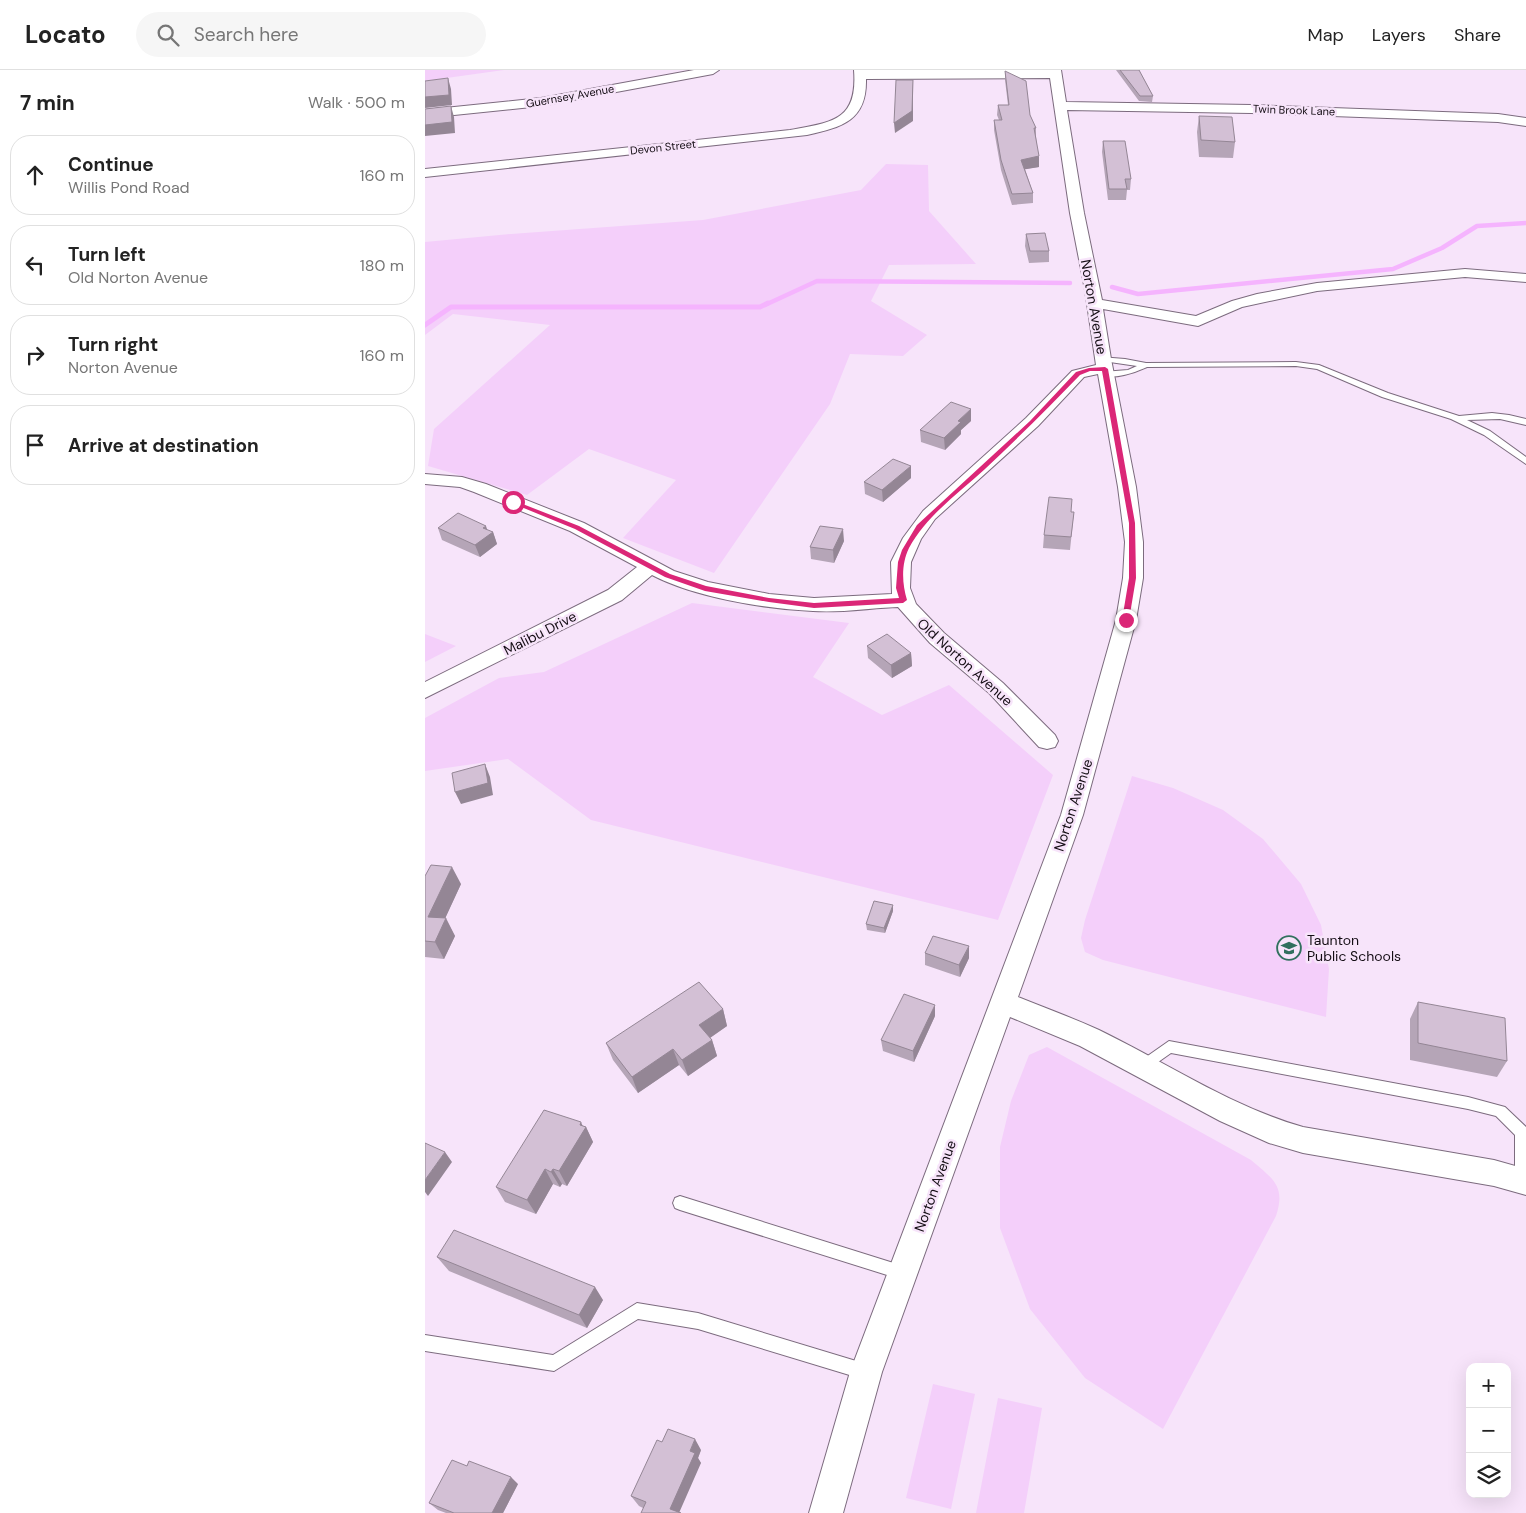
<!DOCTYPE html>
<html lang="en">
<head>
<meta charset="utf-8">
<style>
  :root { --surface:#fff; --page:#f6f6f6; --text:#222; --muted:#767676; --line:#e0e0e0 }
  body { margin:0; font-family:"DM Sans",sans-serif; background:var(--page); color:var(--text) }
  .controls { position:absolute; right:15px; bottom:15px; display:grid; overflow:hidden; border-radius:10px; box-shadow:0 5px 20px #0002 }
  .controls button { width:45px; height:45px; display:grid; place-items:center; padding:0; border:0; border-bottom:1px solid var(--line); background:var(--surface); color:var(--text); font:25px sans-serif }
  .stop { position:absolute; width:15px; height:15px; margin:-11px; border:4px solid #db2777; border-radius:50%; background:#fff }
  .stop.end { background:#db2777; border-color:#fff; box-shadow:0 1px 5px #0008 }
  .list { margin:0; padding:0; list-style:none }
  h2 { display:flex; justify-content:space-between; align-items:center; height:65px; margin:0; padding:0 20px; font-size:21px }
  h2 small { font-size:16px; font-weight:400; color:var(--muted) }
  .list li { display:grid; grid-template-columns:32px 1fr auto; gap:15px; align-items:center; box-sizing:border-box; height:80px; margin:0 10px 10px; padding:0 10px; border:1px solid var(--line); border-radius:20px }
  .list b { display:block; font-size:19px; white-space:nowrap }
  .list p { margin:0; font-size:16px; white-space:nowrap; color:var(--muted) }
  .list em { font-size:16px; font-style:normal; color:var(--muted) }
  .icon { flex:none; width:28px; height:28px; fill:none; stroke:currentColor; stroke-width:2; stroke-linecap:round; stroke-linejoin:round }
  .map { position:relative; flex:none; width:1101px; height:1443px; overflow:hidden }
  header { display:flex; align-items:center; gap:30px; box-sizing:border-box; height:70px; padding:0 25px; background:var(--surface); border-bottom:1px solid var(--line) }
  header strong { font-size:24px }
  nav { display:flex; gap:28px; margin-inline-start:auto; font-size:18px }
  .search { width:350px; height:45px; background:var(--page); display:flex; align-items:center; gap:12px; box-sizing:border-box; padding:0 18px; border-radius:28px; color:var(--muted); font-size:19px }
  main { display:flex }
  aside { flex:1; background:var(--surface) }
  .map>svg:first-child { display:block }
  .green { fill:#f4cffa }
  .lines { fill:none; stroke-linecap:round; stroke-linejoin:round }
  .stream-far1 { stroke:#f5b4fe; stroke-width:4.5 }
  .stream { stroke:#f5b4fe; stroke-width:5 }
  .service-casing { stroke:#7c6b7e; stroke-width:2 }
  .minor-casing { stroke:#7c6b7e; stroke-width:2 }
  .service { fill:#fff; fill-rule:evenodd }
  .minor { fill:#fff; fill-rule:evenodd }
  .wall { fill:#b5a5b7 }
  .shaded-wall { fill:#948695 }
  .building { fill:#d3c0d5; stroke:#948695 }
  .route { fill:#db2777 }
  .labels { text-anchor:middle; stroke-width:5; stroke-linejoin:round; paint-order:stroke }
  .far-street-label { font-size:11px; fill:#140d14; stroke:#f7e4fa }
  .street-label { font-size:14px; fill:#140d14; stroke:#f7e4fa }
  .poi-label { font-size:14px; fill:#140d14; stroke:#f7e4fa; text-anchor:start }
</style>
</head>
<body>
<header>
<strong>Locato</strong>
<div class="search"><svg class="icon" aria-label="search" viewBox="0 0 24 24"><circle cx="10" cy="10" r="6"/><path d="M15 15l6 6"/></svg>Search here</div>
<nav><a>Map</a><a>Layers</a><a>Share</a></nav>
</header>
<main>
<aside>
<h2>7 min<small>Walk · 500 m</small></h2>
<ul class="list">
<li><svg class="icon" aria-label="ahead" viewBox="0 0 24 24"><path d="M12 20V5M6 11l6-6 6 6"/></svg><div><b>Continue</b><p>Willis Pond Road</p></div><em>160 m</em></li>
<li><svg class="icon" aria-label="left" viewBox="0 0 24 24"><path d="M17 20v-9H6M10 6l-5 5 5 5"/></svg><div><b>Turn left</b><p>Old Norton Avenue</p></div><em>180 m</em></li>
<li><svg class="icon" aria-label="right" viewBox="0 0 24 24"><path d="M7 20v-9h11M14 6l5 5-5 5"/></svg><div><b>Turn right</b><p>Norton Avenue</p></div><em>160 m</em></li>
<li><svg class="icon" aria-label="arrive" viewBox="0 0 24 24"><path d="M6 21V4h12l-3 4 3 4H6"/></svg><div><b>Arrive at destination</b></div></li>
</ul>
</aside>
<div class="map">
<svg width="1101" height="1443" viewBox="0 0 1101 1443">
  <rect width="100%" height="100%" fill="#f7e4fa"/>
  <path class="green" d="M0 0H79L0 11Z
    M461 94 503 95 504 141 551 194 464 195 446 231 502 265 478 286 425 284 405 334 289 503 198 468 251 410 164 379 102 425 3 396 9 359 125 255 28 244 0 265V172L86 164 278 150 436 120Z
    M267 533 424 553 388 607 457 645 524 615 628 705 573 850 166 750 83 689 0 701V648L74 608 119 602Z
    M0 564 31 576 0 592Z
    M707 706 748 718 798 740 838 769 876 814 896 855 904 899 901 947 678 890 660 882 656 868 660 850Z
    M622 977 826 1090C848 1109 861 1116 851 1146L738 1359 660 1308 605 1239 575 1158V1077L586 1031 604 985Z
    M508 1314 550 1324 526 1439 481 1428Z
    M573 1328 617 1338 599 1443H551Z"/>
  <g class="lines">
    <path class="stream-far1" d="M687 217 713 224 968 199 1017 178 1052 156 1101 153
      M340 235 392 211 645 213"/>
    <path class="stream" d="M0 255 26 237H335L343 233"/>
    <g class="service-casing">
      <path id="service" d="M675 287 700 289 721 293 871 292 894 295 963 323 1034 346 1067 343 1084 345 1101 349V355L1075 349 1042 350 1065 361 1101 387V394L1059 365 1026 349 957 327 892 299 871 296 722 297C711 302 687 311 677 304L678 302 703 300 712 296 678 291 674 289Z
        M744 971 1043 1027 1080 1037 1101 1057V1115L1097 1117 1092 1115 1090 1110V1065L1071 1046 1043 1039 746 983 719 1002 714 1000 712 996 714 992Z
        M255 1126 478 1196 483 1198 485 1203 483 1208 478 1210 255 1140 250 1138 248 1133 250 1128Z
        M212 1233 273 1243 441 1294 447 1296 449 1302 447 1308 441 1310 273 1259 213 1249 129 1301 0 1281V1265L128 1285Z"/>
    </g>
    <g class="minor-casing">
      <path id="minor" d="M269 0H294L288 4 116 36 0 48V40L116 28Z
        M429 0H636L641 32 826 35 1073 44 1101 48V56L1073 52 826 43 642 40 659 143 677 230 771 246 807 231 832 224 892 213 1040 199 1101 204V212L1040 207 892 221 817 237 773 256 678 239 686 289 711 417 718 472V508L711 550 658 745 593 927C620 938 648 948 674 960 742 993 805 1036 878 1057L1069 1090 1101 1099V1125L1069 1116 878 1083 844 1073 795 1051 655 976 585 947 457 1302 418 1443H384L425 1302 636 745 691 550 698 508 700 472 693 417 673 304 659 307 613 356 510 449 496 469 486 492 485 518 491 534 519 563 578 613 630 665 633 671 630 677 622 679 614 677 564 623 505 573 473 537C445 538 415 543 388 541 340 539 269 527 227 505L197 530 0 628V612L183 520 212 497 145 461 49 422 35 417 0 414V404L37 407 61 414 159 453 249 501 283 512 344 524 389 528 467 524 466 492 478 468 498 441 601 348 647 301 671 295 660 220 645 143 625 8 441 9C442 50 418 57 382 65L0 107V99L365 60C407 52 433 51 429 0Z"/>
    </g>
    <use href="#service" class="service"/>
    <use href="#minor" class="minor"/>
  </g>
  <path class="wall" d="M691 0H714L728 26 727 32 714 31Z
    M580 1 605 45 611 58V67L614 97 600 99 608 123V133L587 135 576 100 569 60V50H574L572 45 573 35H583L580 10Z
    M774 46 810 72 808 88 774 87 772 62Z
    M678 71 706 109 705 120H702L701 130H683L677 82Z
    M601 164 624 181V192L604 193 600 176Z
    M546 351 536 360V364L520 380 496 372 495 360Z
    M486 396V408L458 432 440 424 439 412Z
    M646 442H649L645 480 618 478 619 465Z
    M13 458 68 462 72 474 55 487 17 470Z
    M419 471 409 493 386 489 385 477Z
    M442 576 486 583 487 596 467 608 443 588Z
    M0 806 36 814 20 848 30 866 19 889 0 887Z
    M468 841 460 863 442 860 441 854Z
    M500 883 544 888 535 907 500 895Z
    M993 932 1082 991 1072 1007 985 990V949Z
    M298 939 302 956 285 968 287 970 292 986 263 1006 254 995 213 1023 188 990 181 973Z
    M510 946 489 992 458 981 456 970Z
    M158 1056 161 1057 168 1072 142 1116 137 1114 135 1117 128 1114 111 1144 80 1132 71 1117Z
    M12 1187 178 1230 162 1258 24 1201Z
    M276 1380 273 1388 276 1393 218 1438 214 1436 206 1426Z
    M93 1414 78 1443H21L13 1440 4 1433Z"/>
  <path class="shaded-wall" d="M23 8 26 19 27 35 0 38V27Z
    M488 10V51L470 63 469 53Z
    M26 36 29 47 30 63 0 66V55Z
    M614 86V97L596 100V90Z
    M546 339V351L536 360V364L520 380 519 368 533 351Z
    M486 396V408L458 432 457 420Z
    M61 456 64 465 68 462 72 474 55 487 50 475 58 458Z
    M418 459 419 471 409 493 408 480Z
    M486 583 487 596 467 608 466 595Z
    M60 694 65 707 68 725 36 734 30 722Z
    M27 797 36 814 13 864 3 847Z
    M468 835V841L460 863 459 858Z
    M21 848 30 866 19 889 10 872Z
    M544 876V888L535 907 534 895Z
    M510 935V946L489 992 488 981Z
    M298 939 302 956 279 972 274 955Z
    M287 970 292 986 263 1006 257 990Z
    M248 979 254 995 213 1023 207 1007Z
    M156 1052 159 1059 161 1057 168 1072 142 1116 134 1101Z
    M20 1082 27 1092 3 1126 0 1122V1110Z
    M120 1099 128 1114 111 1144 102 1130Z
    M128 1099 137 1114 135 1117 126 1102Z
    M170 1217 178 1230 162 1258 154 1245Z
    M270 1369 276 1380 273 1388 276 1393 254 1443 245 1439 265 1381Z
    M86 1407 93 1414 78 1443H67Z"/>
  <path class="building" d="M695 0H714L728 26H715Z
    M580 1 601 11 605 45 611 58H609L614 86 596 90 608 123 587 124 576 90 569 50H577L573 35H584Z
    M23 8 24 25 0 27V11Z
    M471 10H488L487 41 469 53Z
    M26 36 27 52 0 55V39Z
    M774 46 807 47 810 72 776 70Z
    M678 71H700L706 109H700L702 119H684Z
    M620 163 624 181H605L601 164Z
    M526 332 546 339 533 351 536 352 519 368 495 360Z
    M468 389 486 396 457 420 439 412Z
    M624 427 647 429 646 442H649L646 467 619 465Z
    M33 443 61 456 58 458 68 462 50 475 13 458Z
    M395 456 418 459 408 480 385 477Z
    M462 564 486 583 466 595 442 576Z
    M60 694 63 713 30 722 27 703Z
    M6 795 27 797 3 847 21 848 10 872 0 871V806Z
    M449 831 468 835 459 858 441 854Z
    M508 866 544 876 534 895 500 883Z
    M274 912 298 939 274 955 287 970 257 990 248 979 207 1007 181 973Z
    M479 924 510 935 488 981 456 970Z
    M993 932 1080 948 1082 991 993 973Z
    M119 1040 156 1052 155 1055 161 1057 134 1101 128 1099 126 1102 120 1099 102 1130 71 1117Z
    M0 1073 20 1082 0 1110Z
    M29 1160 170 1217 154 1245 12 1187Z
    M243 1359 270 1369 265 1381 270 1383 245 1439 256 1443H216L221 1432 206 1426 232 1370 237 1372Z
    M27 1390 42 1396 44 1391 86 1407 67 1443H29L4 1433Z"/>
  <path class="route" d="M680 297 683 299 710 453 711 508 704 550 701 552 697 550 704 508V453L677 301H665L655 305C624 337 593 368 560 399 534 423 501 446 484 478 476 494 477 514 482 530L478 533 389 538 344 532 280 521 240 507 150 459 84 432 90 431 154 456 245 504 281 516 344 528 389 533 474 528 471 518 473 492 477 480 492 455 605 351 651 302 664 298Z"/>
  <defs>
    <g id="school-ring" transform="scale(1.25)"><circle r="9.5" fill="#f7e4fa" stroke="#31705e" stroke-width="1.5"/><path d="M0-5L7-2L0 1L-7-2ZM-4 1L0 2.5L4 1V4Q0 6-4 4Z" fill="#31705e"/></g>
  </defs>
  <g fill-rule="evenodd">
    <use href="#school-ring" x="864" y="878"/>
  </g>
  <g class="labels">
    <g class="far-street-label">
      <text transform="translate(145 26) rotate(-10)" y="4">Guernsey Avenue</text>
      <text transform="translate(869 40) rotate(2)" y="4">Twin Brook Lane</text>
      <text transform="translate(238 77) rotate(-6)" y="4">Devon Street</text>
    </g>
    <g class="street-label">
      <text transform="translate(669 237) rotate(80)" y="5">Norton Avenue</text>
      <text transform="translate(115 563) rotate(-27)" y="5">Malibu Drive</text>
      <text transform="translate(540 592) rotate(42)" y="5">Old Norton Avenue</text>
      <text transform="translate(648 735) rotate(-72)" y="5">Norton Avenue</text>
      <text transform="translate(510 1116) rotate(-70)" y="5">Norton Avenue</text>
    </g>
    <g class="poi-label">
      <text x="882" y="875">Taunton<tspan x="882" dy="16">Public Schools</tspan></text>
    </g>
  </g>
</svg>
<div class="controls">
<button>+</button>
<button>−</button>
<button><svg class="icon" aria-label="layers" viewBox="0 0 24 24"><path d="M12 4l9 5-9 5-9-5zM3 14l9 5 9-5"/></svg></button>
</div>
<div class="stop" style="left:88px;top:432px"></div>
<div class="stop end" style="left:701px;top:550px"></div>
</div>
</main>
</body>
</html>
